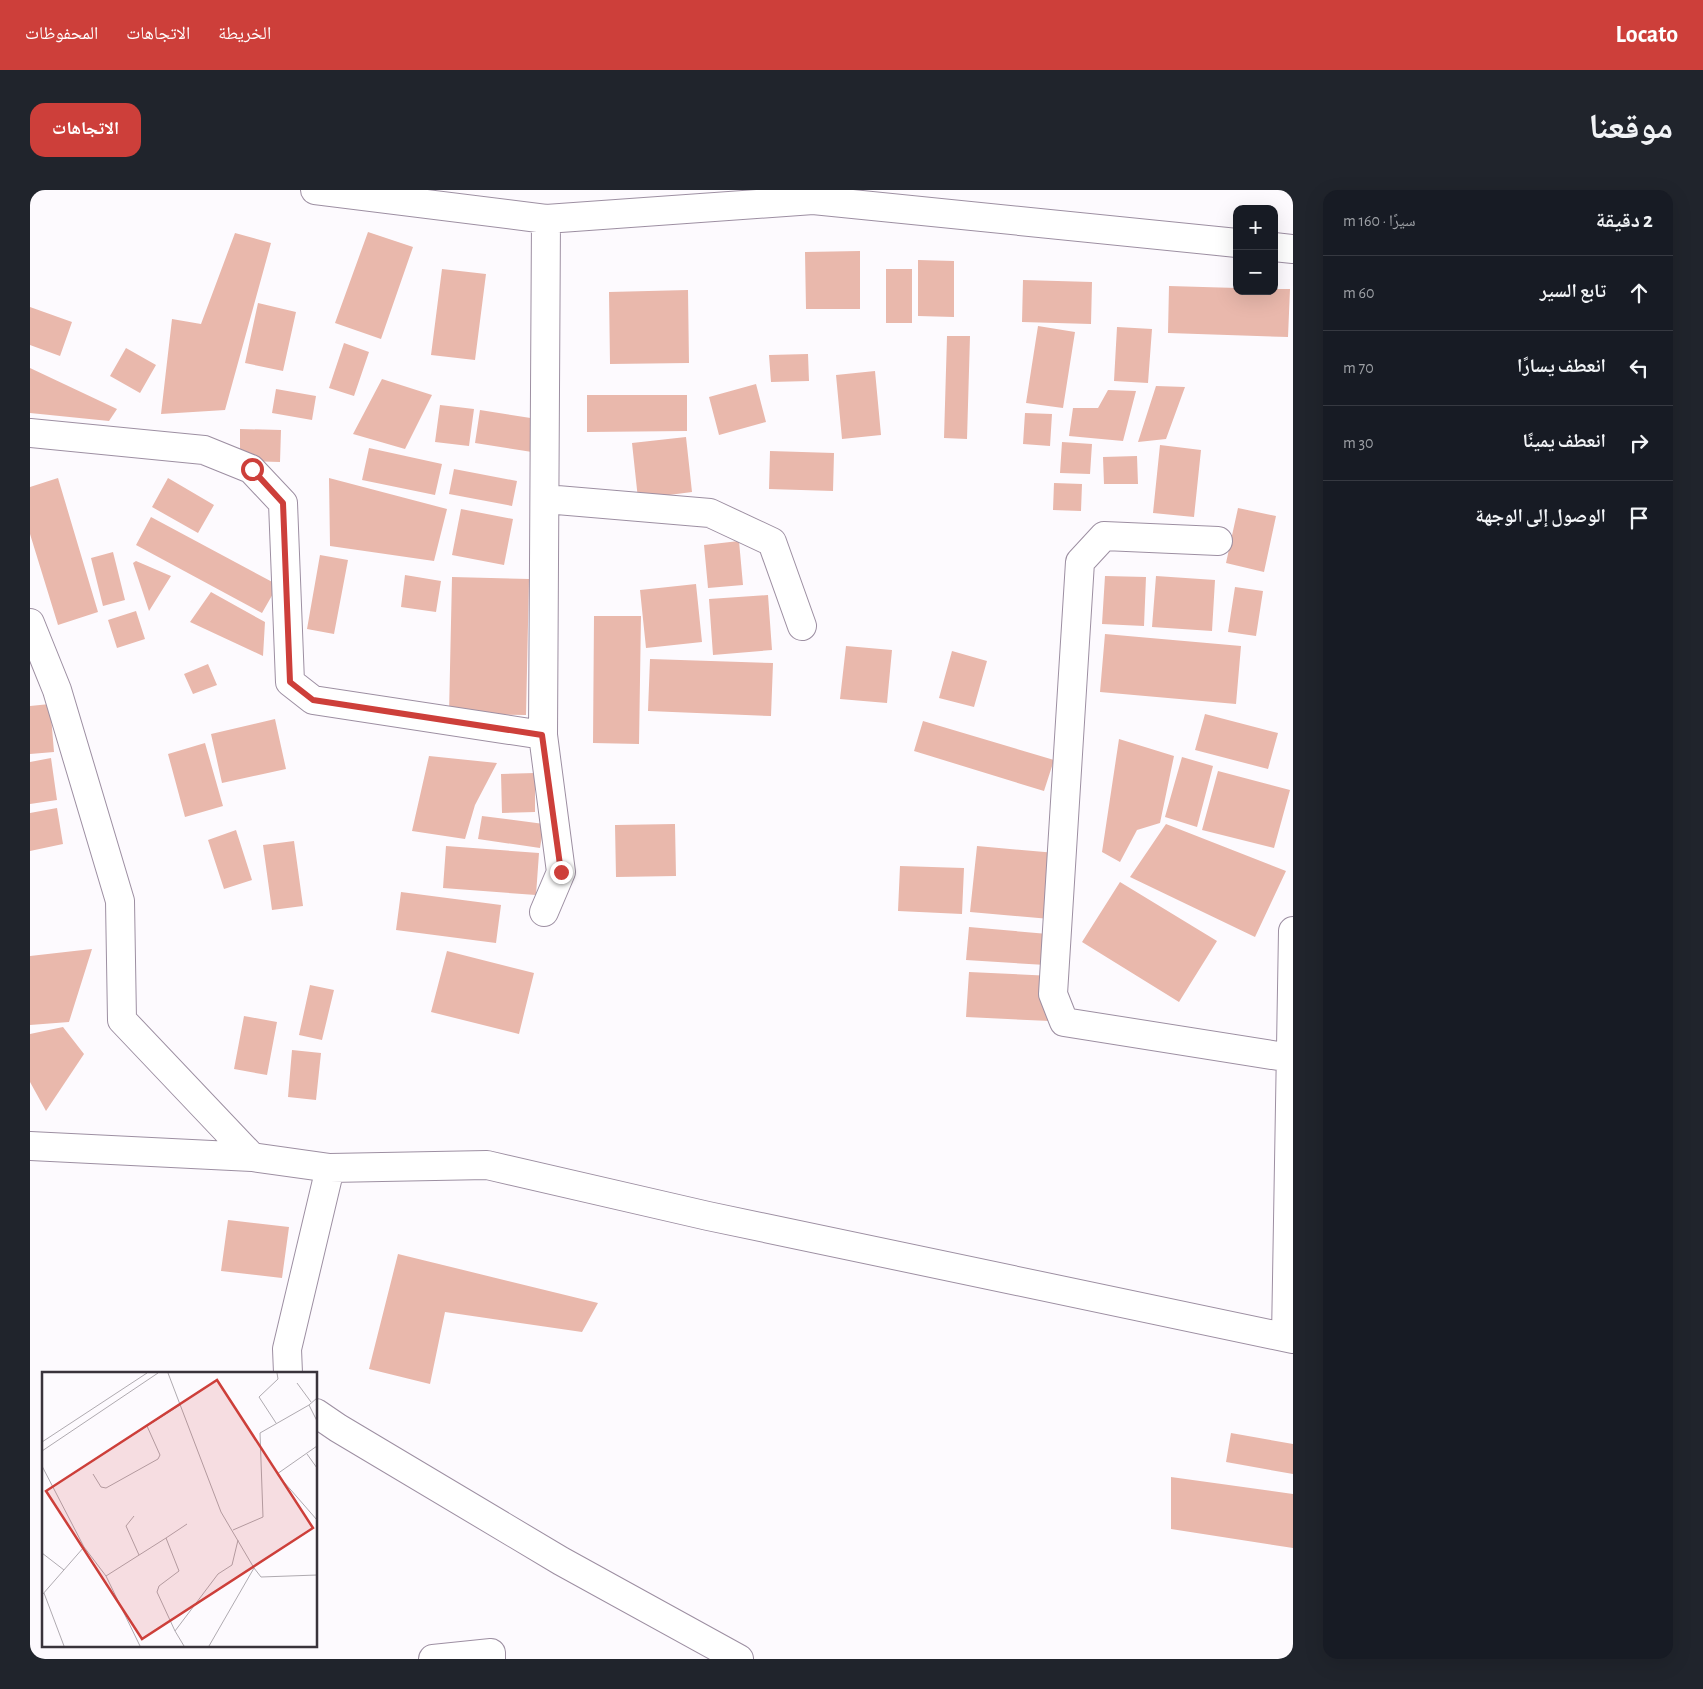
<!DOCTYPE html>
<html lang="ar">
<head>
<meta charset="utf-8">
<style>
  :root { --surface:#171b24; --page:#20242c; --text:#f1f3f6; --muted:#9ea1a6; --line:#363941; --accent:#cd3f3a }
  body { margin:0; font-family:"Alegreya Sans","Noto Naskh Arabic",sans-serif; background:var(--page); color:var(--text); direction:rtl }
  .controls { position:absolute; right:15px; top:15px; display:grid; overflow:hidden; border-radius:10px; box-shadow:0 5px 20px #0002 }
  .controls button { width:45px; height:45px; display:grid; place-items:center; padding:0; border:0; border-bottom:1px solid var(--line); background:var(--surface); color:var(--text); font:25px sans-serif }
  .stop { position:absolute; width:15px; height:15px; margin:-11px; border:4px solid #cd3f3a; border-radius:50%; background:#fff }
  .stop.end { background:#cd3f3a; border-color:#fff; box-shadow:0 1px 5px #0008 }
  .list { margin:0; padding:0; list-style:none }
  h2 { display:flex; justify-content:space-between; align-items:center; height:65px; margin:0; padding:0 20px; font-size:21px }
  h2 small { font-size:16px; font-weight:400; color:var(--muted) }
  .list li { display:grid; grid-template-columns:32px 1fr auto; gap:15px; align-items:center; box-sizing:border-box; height:75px; padding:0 20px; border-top:1px solid var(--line) }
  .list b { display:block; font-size:19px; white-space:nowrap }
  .list em { font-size:16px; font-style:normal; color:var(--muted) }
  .icon { flex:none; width:28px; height:28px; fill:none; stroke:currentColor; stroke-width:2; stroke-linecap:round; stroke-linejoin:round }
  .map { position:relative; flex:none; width:1263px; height:1469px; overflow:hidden; direction:ltr; border-radius:15px }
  header { display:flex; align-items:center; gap:30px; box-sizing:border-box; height:70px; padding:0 25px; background:var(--accent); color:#fff }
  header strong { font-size:24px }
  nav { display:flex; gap:28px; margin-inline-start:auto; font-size:18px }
  .intro { display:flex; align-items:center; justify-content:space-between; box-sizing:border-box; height:120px; padding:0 30px }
  h1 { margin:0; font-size:35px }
  .button { padding:12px 22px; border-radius:15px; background:var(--accent); color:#fff; font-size:18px; font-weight:700 }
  main { display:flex; gap:30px; padding:0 30px }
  aside { flex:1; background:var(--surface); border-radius:15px; box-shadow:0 5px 20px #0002 }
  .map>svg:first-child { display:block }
  .building { fill:#e9b8ac }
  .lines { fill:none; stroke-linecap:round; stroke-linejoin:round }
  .minor-casing { stroke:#9d8fa2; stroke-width:30 }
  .minor { stroke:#fff; stroke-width:28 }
  .route { stroke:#cd3f3a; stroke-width:6 }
  .inset-road { fill:none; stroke:#afaab0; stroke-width:1 }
  .view { fill:#cd3f3a; fill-opacity:0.15; stroke:#cd3f3a; stroke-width:2.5 }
  .inset-edge { fill:none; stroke:#39333b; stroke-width:2.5 }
</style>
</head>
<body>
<header>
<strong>Locato</strong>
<nav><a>الخريطة</a><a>الاتجاهات</a><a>المحفوظات</a></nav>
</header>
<div class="intro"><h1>موقعنا</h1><a class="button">الاتجاهات</a></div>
<main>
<aside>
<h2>2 دقيقة<small>سيرًا · 160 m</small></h2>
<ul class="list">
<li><svg class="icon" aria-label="ahead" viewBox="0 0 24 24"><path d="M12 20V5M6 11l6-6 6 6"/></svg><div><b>تابع السير</b></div><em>60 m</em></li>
<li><svg class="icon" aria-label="left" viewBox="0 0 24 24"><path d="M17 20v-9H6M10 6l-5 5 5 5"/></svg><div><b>انعطف يسارًا</b></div><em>70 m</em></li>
<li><svg class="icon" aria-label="right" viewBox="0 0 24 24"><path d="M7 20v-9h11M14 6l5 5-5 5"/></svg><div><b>انعطف يمينًا</b></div><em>30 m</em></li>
<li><svg class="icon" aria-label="arrive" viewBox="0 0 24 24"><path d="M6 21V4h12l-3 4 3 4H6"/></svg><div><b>الوصول إلى الوجهة</b></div></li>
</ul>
</aside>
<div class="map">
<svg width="1263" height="1469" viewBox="0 0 1263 1469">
  <rect width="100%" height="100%" fill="#fdfafe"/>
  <path class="building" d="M338 42 383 57 351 149 305 133Z
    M205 43 241 53 195 220 131 224 142 129 171 134Z
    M830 61V119H776L775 62Z
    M888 70 924 71V127L888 126Z
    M412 79 456 84 445 170 401 165Z
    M856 79H882V133H856Z
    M993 90 1062 92 1061 134 992 132Z
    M1139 96 1207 98V101H1244V99H1260L1258 147 1138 143Z
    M658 100 659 173 580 174 579 102Z
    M228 113 266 122 253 181 215 173Z
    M0 117 42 132 30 166 0 155Z
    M1008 136 1045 142 1033 218 996 213Z
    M1087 137 1122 139 1118 193 1084 191Z
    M917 146H940L937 249 914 248Z
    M314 153 339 162 324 206 299 198Z
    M96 158 126 175 110 203 80 186Z
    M778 164 779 191 741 192 739 165Z
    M0 178 87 219 79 231 0 223Z
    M845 181 851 245 812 249 806 185Z
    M352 189 402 205 375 259 323 244Z
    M726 194 736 232 689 245 679 207Z
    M1126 196 1155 197 1136 249 1108 252Z
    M246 199 286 206 282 230 242 223Z
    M1078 200 1106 201 1093 251 1039 246 1043 218H1068Z
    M557 205H657V241L557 242Z
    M410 215 444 219 439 256 405 252Z
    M450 220 507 229 502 262 445 253Z
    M995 223 1022 224 1020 256 993 254Z
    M210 239 251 240 250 272 210 271Z
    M656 247 662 302 608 309 602 253Z
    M1032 252 1062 254 1060 284 1030 283Z
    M1130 255 1171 260 1164 327 1123 323Z
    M339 258 412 274 405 305 332 290Z
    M740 261 804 263 803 301 739 299Z
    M1107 266 1108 294H1074L1073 267Z
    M424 279 487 291 482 316 419 304Z
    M28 288 68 422 28 435 0 344V297Z
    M138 288 184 315 168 343 122 317Z
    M299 288 417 319 404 371 300 356Z
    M1024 293 1052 294 1051 321 1023 320Z
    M1208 318 1246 326 1234 382 1196 373Z
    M431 319 483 329 474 375 422 365Z
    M121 327 248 395 232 423 106 355Z
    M709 351 713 395 678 398 674 355Z
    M83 362 95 410 73 416 61 368Z
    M290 365 318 370 304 444 277 439Z
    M106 371 141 386 119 421 103 373Z
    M375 385 411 391 406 422 371 417Z
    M1075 386 1116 387 1114 436 1072 434Z
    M1126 386 1185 390 1182 441 1122 437Z
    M422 387 499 389 496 525 419 524Z
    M666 394 672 452 616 458 610 400Z
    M1205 397 1233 401 1226 446 1198 442Z
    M181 402 235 432 233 466 160 432Z
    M738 405 742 460 683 465 679 409Z
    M106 421 115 449 87 458 78 430Z
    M564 426H611L609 554 563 553Z
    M1075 444 1211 456 1206 514 1070 502Z
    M816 456 862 460 857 513 810 509Z
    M922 461 957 471 944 517 909 508Z
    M620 469 743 473 741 526 618 521Z
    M178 474 187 495 163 504 154 484Z
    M20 514 24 562 0 564V516Z
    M1175 524 1248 543 1238 579 1165 560Z
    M245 529 256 579 192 593 181 544Z
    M893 531 1024 570 1014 601 884 561Z
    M1089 549 1144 566 1130 633 1107 640 1090 672 1072 662Z
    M175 553 193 616 155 627 138 564Z
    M399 566 467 573 445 615 435 649 382 641Z
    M1152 567 1183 576 1167 637 1135 627Z
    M21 568 27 610 0 614V572Z
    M1188 581 1260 600 1244 658 1172 640Z
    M505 583V622L472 623 471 584Z
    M27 618 33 654 0 661V623Z
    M452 626 514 634 510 658 448 649Z
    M645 634 646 686 586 687 585 635Z
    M1136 634 1256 681 1225 747 1100 687Z
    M206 640 222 690 194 699 178 650Z
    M264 651 273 716 242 720 233 655Z
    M416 656 509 663 506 705 413 698Z
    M947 656 1026 663 1020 729 940 722Z
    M870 676 934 678 932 724 868 721Z
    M1090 692 1187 751 1149 812 1052 752Z
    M371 702 471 715 466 753 366 740Z
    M939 737 1018 744 1016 775 936 770Z
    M62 759 39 832 0 835V766Z
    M417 761 504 783 489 844 401 822Z
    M939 782 1023 786 1020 831 936 827Z
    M280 795 304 800 292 850 269 845Z
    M214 826 247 832 237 885 204 879Z
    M33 837 54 864 16 921 0 892V844Z
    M262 860 291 863 286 910 258 907Z
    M198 1030 259 1037 252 1088 191 1081Z
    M368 1064 568 1113 552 1142 415 1122 400 1194 339 1179Z
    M1201 1243 1263 1254V1284L1196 1272Z
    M1141 1287 1263 1304V1358L1141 1339Z"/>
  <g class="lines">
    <g class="minor-casing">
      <path id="minor" d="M516 29 783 10 1207 53
        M1244 57 1263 59
        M0 243 174 260 221 279 253 313 260 492 283 510 513 545 516 29 285 0
        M515 309 680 323 742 352 772 436
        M1188 351 1074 346 1050 372 1023 804 1034 832 1261 868
        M0 433 27 500 90 711 92 830 222 967
        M513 545 531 682 514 722
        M0 956 222 967 300 978 457 975 678 1026 1263 1149
        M1256 1147 1263 741
        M258 1183 257 1159 300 978
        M286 1223 308 1238 531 1371 709 1469
        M403 1469 461 1463V1469"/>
    </g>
    <use href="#minor" class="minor"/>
  </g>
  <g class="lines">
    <path class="route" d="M222 279 253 313 260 492 283 510 512 545 531 682"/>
  </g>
  <g transform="translate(12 1182)">
    <rect width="275" height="275" fill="#fdfafe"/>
    <path class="inset-road" d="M126 1 179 140 212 196 167 274M255 11 269 30M275 26 267 33 275 49M234 51 217 25 236 7 235 1M0 70 105 1M275 74 235 102 275 148M67 78 138 33M0 79 116 1M265 82 275 96M0 94 42 175 64 204M51 102 59 115 64 116 116 87 118 83 105 54M92 144 84 154 97 183M191 158 221 145 218 61 267 33M124 166 145 152M0 181 22 198M212 196 219 205 275 203M2 221 22 274M0 223 42 175M98 274 64 204 124 166 137 199 117 214 115 220 133 259M142 274 133 259 176 202 190 193 196 168"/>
    <path class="view" d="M175 8 271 156 100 267 4 119Z"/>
    <rect width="275" height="275" class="inset-edge"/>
  </g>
</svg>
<div class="controls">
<button>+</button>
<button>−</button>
</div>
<div class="stop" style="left:222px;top:279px"></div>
<div class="stop end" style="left:531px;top:682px"></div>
</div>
</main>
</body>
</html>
